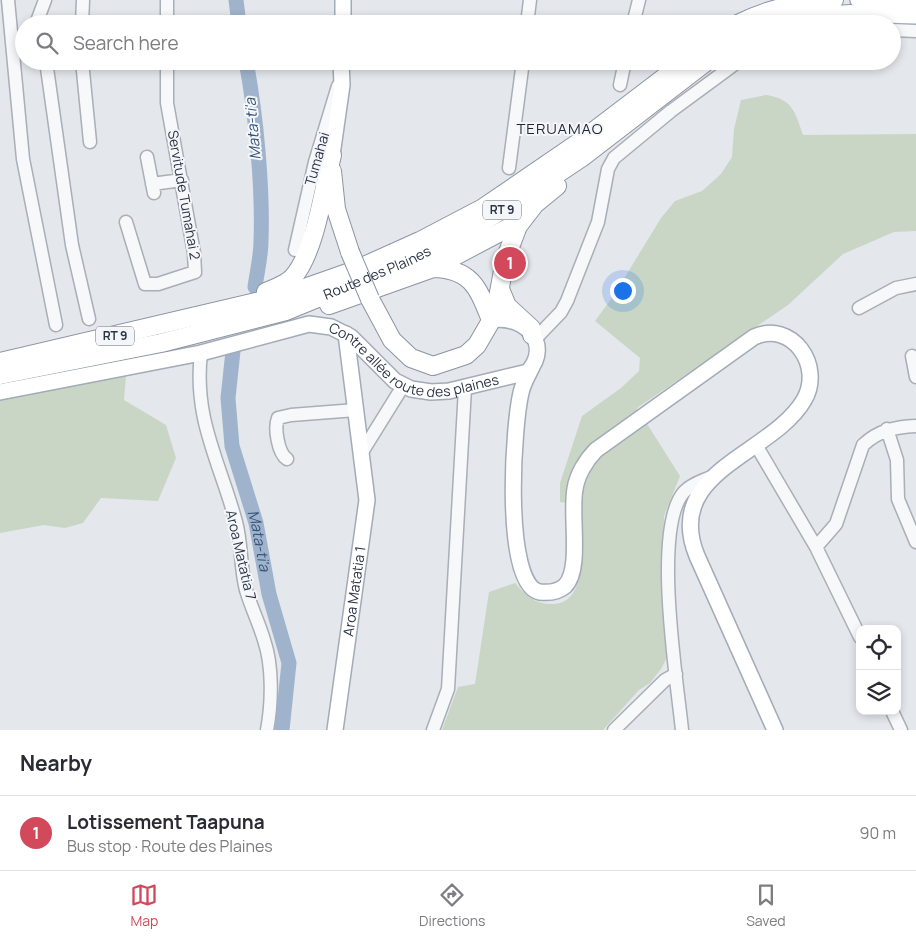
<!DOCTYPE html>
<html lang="en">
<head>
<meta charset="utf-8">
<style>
  :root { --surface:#fff; --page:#f7f7f7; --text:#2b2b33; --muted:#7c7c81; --line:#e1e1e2; --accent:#d1495b }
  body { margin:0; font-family:Manrope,sans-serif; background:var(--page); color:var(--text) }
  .controls { position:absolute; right:15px; bottom:15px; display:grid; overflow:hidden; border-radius:10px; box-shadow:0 2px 8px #0003 }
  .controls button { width:45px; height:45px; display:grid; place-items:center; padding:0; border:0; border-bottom:1px solid var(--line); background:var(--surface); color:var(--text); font:25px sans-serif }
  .you { position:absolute; left:622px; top:290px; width:18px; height:18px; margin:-12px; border:4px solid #fff; border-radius:50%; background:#1a73e8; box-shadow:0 0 0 8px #1a73e833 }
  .badge { display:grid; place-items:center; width:32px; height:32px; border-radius:50%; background:var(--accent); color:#fff; font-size:16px; font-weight:700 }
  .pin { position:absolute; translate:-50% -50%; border:2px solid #fff; box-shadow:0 1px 5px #0006 }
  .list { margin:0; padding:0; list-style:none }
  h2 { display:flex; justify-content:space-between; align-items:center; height:65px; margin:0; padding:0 20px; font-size:21px }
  h2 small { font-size:16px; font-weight:400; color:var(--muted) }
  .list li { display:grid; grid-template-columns:32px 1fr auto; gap:15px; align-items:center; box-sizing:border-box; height:75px; padding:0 20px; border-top:1px solid var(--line) }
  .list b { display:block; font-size:19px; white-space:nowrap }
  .list p { margin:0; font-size:16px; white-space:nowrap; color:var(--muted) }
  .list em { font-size:16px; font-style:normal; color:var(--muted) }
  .icon { flex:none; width:28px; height:28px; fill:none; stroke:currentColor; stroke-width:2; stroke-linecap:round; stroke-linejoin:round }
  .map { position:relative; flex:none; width:916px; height:730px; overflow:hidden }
  .search { position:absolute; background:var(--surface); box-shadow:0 2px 8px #0003; left:15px; right:15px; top:15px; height:55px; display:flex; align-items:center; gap:12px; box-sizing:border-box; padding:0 18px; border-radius:28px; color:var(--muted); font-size:19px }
  .sheet { height:140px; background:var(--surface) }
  nav { display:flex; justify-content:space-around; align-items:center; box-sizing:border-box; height:70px; border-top:1px solid var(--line); background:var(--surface); font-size:14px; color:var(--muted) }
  nav a { display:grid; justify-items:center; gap:2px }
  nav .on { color:var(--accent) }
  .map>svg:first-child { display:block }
  .green { fill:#c9d6c5 }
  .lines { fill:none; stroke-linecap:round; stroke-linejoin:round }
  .river { stroke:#9fb4cc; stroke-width:15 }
  .minor-casing { stroke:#a9aeb7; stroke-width:15 }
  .major-casing { stroke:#a3abb8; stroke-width:18 }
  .highway-casing { stroke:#8b94a3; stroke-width:20 }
  .minor { stroke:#f7f8fa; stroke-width:12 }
  .major { stroke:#fff; stroke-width:15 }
  .highway { stroke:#fff; stroke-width:18 }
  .highway-bridge-casing { stroke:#8b94a3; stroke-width:20; stroke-linecap:butt }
  .highway-bridge { stroke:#fff; stroke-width:18 }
  .labels { text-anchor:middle; stroke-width:4; stroke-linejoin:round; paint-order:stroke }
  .shield { fill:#f4f6f9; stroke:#676e7b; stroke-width:1 }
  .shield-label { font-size:12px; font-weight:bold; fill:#2b3445 }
  .street-label { font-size:14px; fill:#2b3445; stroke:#f4f6f9 }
  .water-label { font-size:15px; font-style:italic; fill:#34527a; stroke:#f4f6f9 }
  .neighbourhood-label { font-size:15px; letter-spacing:1px; fill:#1d2536; stroke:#f4f6f9 }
</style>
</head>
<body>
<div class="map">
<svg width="916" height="730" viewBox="0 0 916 730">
  <rect width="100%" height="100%" fill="#e4e7ec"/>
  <path class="green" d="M766 95C793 99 795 112 803 135L916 134V231L894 232 843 254 788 305 637 408 680 476 664 516 663 613 667 657 661 669 650 683 639 690 603 730H442L458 687 475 684 489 592 515 583C526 596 536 605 554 604 592 602 581 530 581 505L560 502V483L582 416 621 388 639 371 640 358 595 321 614 295 661 218 675 201 702 191 721 174 732 157 734 129 741 100Z
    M126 376 124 400 166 425 176 458 158 501 101 498 83 523 65 528 44 525 0 533V400Z"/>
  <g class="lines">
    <g class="river">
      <path d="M236 0 239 24"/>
      <path d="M246 61C256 115 263 187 261 241 261 256 257 272 255 287"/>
      <path id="s1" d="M233 351 228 398 232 446 256 523 269 594 289 663 282 730"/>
    </g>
    <g class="minor-casing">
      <path id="minor" d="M8 0 23 159 56 325
        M36 24 45 0
        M82 24 83 0
        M167 24V0
        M527 24 530 0
        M633 24 639 0
        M892 30 916 31
        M46 61 72 245 89 319
        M82 61 90 142
        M620 85 625 61
        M147 157 154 193
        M509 168 523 61
        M152 184 182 180
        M126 222 145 284H158L195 272 194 253 167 103V61
        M295 250 315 162 338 86
        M859 308 896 288 916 284
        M535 339 561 312 567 301 598 222 608 169 614 158 671 111 739 61
        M201 353C193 419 220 462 236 522 242 544 240 567 246 590 251 607 259 623 264 640 273 666 272 703 267 730
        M912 356 916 377
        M887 429 897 460 898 499 916 542
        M756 445 816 547 860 637
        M362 452 403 386
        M287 459C278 453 274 428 278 418L291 415 356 410
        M816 547 836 524 863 445C879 430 895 427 916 426
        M892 711 901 730
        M433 730 448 689 465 388
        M614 730 665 680 676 674
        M682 730C677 680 652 528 684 492 691 484 702 481 711 477"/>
    </g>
    <g class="major-casing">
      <g id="major">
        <path d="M343 0V24"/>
        <path d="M858 0 916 4"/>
        <path d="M851 14 916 16"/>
        <path d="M332 155 342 85 341 61"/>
        <path d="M531 369C528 375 524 382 522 389 513 419 502 586 540 592 549 593 558 592 565 586 582 569 570 514 575 489 577 475 586 460 596 450L754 337C792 320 824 366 804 400 772 455 662 471 697 556L775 730"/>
        <path id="s2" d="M0 392 201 353 309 324 331 327 351 337 395 381 411 389 431 392 449 391 528 372C553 343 523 314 491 320"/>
        <path id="s3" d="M335 730 367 500 346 334"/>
      </g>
    </g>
    <g class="highway-casing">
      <g id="highway">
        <path d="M738 24C769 8 799 3 834 0"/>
        <path d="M768 24 801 17 851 14"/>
        <path d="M332 171 336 209 350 252"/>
        <path d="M436 266 521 221"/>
        <path d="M500 289 507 306 531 328 532 335"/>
        <path d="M266 292C275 288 287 284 293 277 315 253 324 187 332 155"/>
        <path d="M370 299 392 340 411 358 433 366 466 355 477 345 495 314 505 260 518 226 535 204 557 186"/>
        <path d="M329 305 433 268C472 269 478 288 491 320"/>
        <path d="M0 362 282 296 353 271 420 241 483 208 581 141 686 61"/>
        <path id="s4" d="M0 375 161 343 286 311 408 261 478 225 530 192 581 158 707 61"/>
      </g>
    </g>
    <use href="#minor" class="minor"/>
    <use href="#major" class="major"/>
    <use href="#highway" class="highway"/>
    <g class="highway-bridge-casing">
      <path id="highway-bridge" d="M350 252 370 299"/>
    </g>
    <use href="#highway-bridge" class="highway-bridge"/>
  </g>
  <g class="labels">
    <g class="shield">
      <rect x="483" y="200.5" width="38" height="19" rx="4"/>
      <rect x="96" y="326.5" width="38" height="19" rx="4"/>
    </g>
    <g class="shield-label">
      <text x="502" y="214">RT 9</text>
      <text x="115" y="340">RT 9</text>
    </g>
    <g class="street-label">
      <text transform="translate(317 159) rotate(-74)" y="5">Tumahai</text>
      <text transform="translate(184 195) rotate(80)" y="5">Servitude Tumahai 2</text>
      <text dy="5" stroke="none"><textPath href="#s4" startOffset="392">Route des Plaines</textPath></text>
      <text dy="5" stroke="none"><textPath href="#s2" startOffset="434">Contre allée route des plaines</textPath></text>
      <text transform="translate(241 555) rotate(77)" y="5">Aroa Matatia 7</text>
      <text dy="5" stroke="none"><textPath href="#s3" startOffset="140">Aroa Matatia 1</textPath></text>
    </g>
    <g class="water-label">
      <text transform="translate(253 129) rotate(-95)" y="5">Mata-ti'a</text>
      <text dy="5" stroke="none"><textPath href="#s1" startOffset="194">Mata-ti'a</textPath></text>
    </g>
    <g class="neighbourhood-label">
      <text x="560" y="134">TERUAMAO</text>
    </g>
  </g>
</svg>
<div class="controls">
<button><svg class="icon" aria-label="locate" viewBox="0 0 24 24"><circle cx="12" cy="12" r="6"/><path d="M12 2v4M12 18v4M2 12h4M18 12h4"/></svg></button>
<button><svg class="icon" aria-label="layers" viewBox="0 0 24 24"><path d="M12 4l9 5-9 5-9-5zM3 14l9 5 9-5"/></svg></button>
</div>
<div class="you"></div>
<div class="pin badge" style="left:510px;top:263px">1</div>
<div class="search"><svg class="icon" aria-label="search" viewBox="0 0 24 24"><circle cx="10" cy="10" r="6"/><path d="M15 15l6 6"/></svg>Search here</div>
</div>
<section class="sheet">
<h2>Nearby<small></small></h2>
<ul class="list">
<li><span class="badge">1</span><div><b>Lotissement Taapuna</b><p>Bus stop · Route des Plaines</p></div><em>90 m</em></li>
</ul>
</section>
<nav>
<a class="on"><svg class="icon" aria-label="map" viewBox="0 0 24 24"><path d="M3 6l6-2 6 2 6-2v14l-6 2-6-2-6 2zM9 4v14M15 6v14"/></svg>Map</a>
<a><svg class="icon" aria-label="directions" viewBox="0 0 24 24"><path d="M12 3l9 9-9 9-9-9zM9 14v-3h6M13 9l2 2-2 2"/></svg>Directions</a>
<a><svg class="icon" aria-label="saved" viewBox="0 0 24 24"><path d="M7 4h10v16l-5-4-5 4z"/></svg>Saved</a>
</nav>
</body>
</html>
